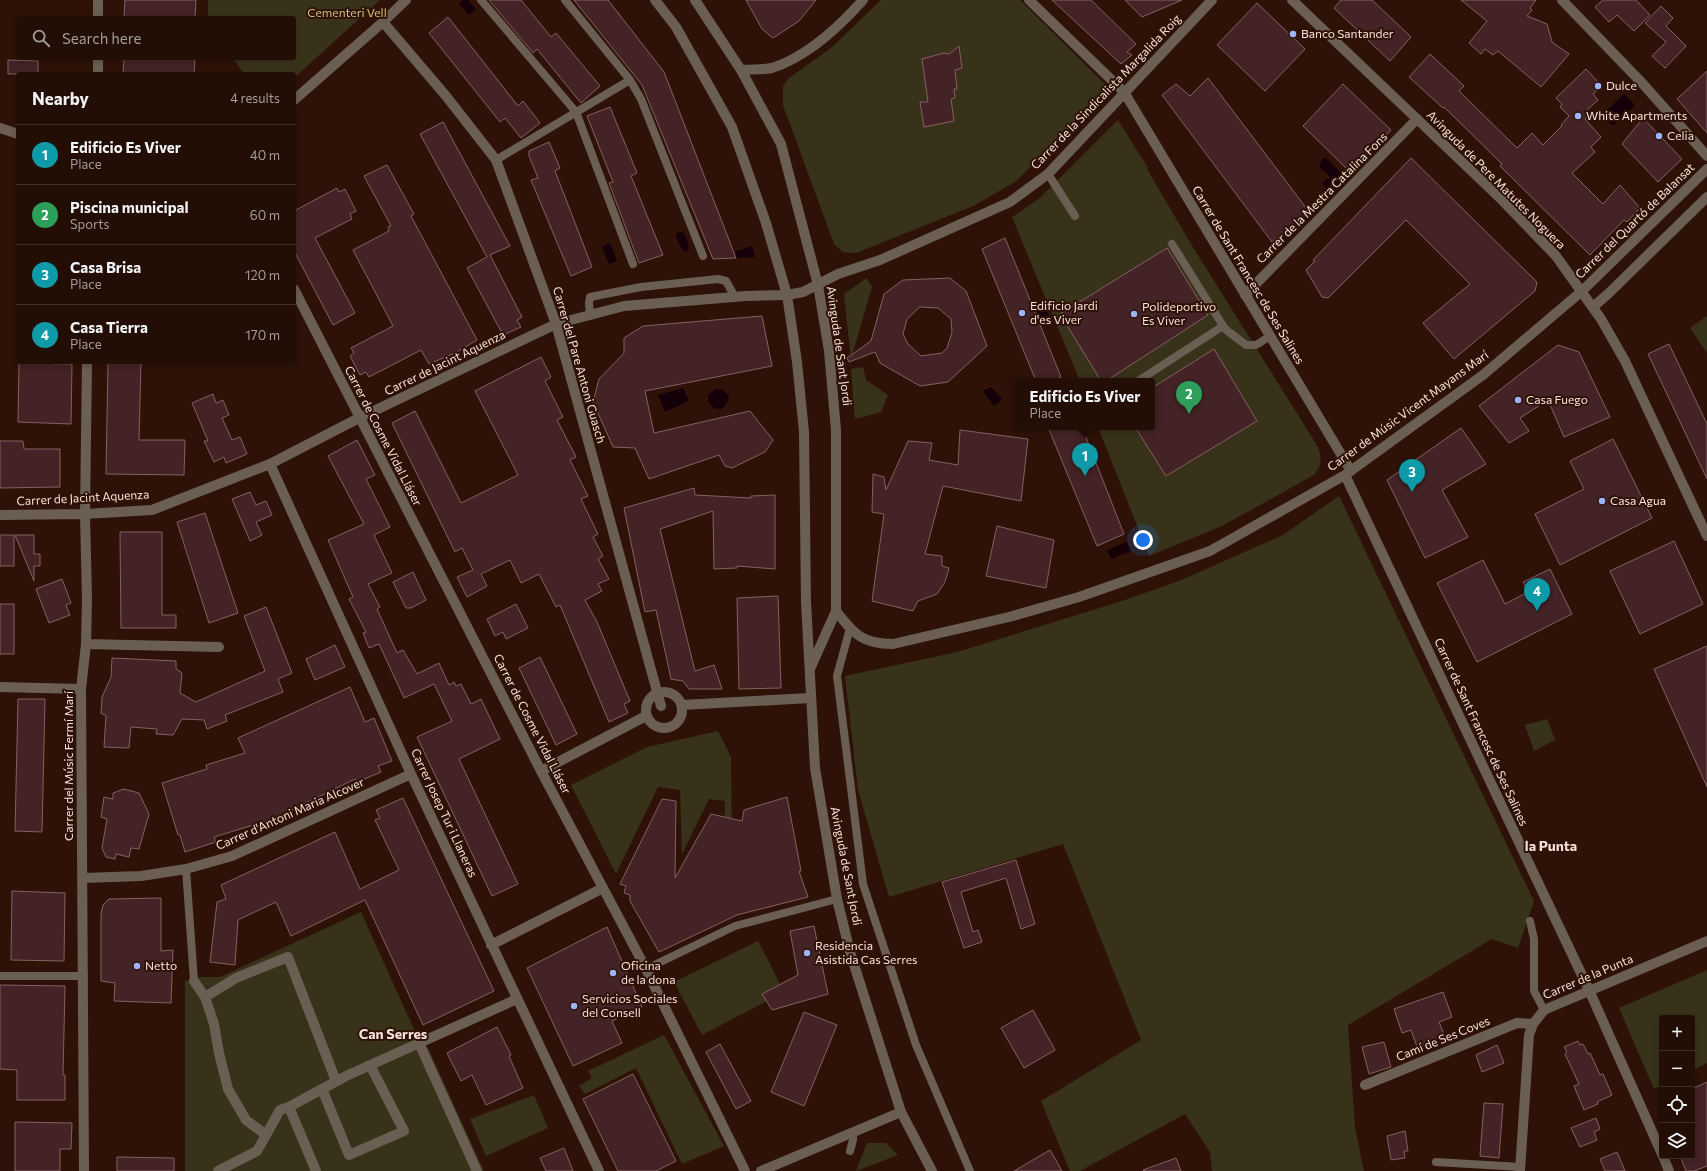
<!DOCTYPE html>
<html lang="en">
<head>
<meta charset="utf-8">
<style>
  :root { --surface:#220e05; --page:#2a170f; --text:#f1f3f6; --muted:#a29c9a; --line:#3f2e27; --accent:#7c3aed }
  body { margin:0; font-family:Commissioner,sans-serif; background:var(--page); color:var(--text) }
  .controls { position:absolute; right:12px; bottom:12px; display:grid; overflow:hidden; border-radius:4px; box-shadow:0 2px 6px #0003 }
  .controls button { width:36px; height:36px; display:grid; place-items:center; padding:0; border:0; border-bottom:1px solid var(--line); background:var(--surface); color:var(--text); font:20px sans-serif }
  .you { position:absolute; left:1143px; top:540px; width:14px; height:14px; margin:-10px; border:3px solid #fff; border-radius:50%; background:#1a73e8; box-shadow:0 0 0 6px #1a73e833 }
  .badge { display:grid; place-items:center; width:26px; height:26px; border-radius:50%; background:var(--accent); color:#fff; font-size:13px; font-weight:700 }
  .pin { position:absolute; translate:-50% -33px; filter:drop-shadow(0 1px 2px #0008) }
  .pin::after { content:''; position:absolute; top:21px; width:14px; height:12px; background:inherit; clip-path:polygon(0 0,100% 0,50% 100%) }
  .popup { position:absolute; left:1015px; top:378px; width:140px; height:52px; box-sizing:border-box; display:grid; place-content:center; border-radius:4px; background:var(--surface); filter:drop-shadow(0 1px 3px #0005); font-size:13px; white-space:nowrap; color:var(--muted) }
  .popup b { font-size:15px; color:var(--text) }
  .popup::after { content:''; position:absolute; left:50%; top:100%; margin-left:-8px; border:8px solid transparent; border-top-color:var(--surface) }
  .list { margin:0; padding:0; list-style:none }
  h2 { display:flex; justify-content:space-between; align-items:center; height:52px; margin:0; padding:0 16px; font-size:17px }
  h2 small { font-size:13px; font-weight:400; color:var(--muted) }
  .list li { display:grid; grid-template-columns:26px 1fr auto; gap:12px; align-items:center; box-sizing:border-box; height:60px; padding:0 16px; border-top:1px solid var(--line) }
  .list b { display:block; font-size:15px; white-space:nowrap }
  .list p { margin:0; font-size:13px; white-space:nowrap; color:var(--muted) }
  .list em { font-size:13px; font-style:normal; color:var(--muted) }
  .icon { flex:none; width:22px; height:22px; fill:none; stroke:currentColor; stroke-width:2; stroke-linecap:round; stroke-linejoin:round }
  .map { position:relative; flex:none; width:1707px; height:1171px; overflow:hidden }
  .search { position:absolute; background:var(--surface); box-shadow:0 2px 6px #0003; left:16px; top:16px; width:280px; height:44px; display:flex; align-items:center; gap:10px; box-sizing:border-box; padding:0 14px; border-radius:4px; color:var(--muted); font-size:15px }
  .panel { position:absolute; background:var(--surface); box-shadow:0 2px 6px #0003; left:16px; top:72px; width:280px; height:292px; border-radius:4px }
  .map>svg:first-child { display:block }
  .green { fill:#39321a }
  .water { fill:#15000a }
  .building { fill:#432325; stroke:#866063; fill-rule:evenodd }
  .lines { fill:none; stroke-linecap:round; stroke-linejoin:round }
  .service { stroke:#6b5f53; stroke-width:8 }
  .pedestrian { stroke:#6b5f53; stroke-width:10 }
  .minor { stroke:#6b5f53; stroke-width:10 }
  .tertiary { stroke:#6b5f53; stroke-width:10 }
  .poi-dot { fill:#9db4fd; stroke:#2e1207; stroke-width:1.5 }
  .labels { text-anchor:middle; stroke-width:4; stroke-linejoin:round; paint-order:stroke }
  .park-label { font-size:12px; fill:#d3c183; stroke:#2e1207 }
  .poi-label { font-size:12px; fill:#f7e2db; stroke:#2e1207; text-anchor:start }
  .street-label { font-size:12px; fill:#f7e2db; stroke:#2e1207 }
  .quarter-label { font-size:14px; font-weight:bold; fill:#f7e2db; stroke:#2e1207 }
</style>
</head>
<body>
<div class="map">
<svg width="1707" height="1171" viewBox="0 0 1707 1171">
  <rect width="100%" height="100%" fill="#2e1207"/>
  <path class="green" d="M208 0H380L294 78V74H244L233 58H294V18H208Z
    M881 0H1020L1110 89 1015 182 973 206 856 253 843 252 834 244 783 105V86L789 78 831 48Z
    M1118 120 1148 168 1147 169 1191 244 1318 447C1322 459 1322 465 1314 475L1222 526 1149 556 1098 427H1152V381H1080L1012 217 1040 198Z
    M867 278 872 287 851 359 844 294Z
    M1707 316V353L1690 328Z
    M863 367 866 380 888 395 881 412 855 419 851 369Z
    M1339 496 1534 901 1518 948 1492 939 1348 1025 1355 1128 1364 1171H1212L1210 1152 1185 1114 1080 1171H1070L1041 1101 1141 1040 1063 844 889 897 858 790 845 676 957 652 1119 602 1179 581 1283 535Z
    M1547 719 1555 740 1534 751 1525 725Z
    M718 731 731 757 732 846 724 863 725 801 709 799 682 854 680 790 658 787 616 874 571 785 647 747Z
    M361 912 416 1034 429 1050 484 1171H185V981L200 977H220Z
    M758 941 784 992 702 1035 674 982Z
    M1707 970V1063L1692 1071V1018H1662V1085L1654 1089 1619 1008Z
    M664 1035 724 1146 682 1164 636 1068 585 1094 579 1086 592 1078 588 1071Z
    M534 1095 548 1128 486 1156 470 1119Z
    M867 1143H886L898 1155 856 1171Z"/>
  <path class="water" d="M463 0H468L476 9 469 15 459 3Z
    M1624 94 1635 105 1613 126 1602 115Z
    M1323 158H1326L1344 176 1337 185 1333 184 1329 189 1323 185V182L1331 177 1319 167Z
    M680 232 684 233C687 239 690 245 688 251H684C681 248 678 242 676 237L677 233Z
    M610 243 617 261 609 264 602 247Z
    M752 246 755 257 737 258 734 252Z
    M1043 301 1051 320 1043 323 1035 304Z
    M991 387 1002 399 994 406 983 391Z
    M683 388 689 401 665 412 658 395Z
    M716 389 723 390 729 396C727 404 724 410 715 409L708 402V395Z
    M1127 542 1131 551 1111 559 1107 550Z"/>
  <path class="building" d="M125 0H196L195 18H124Z
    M489 0H521L551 37 556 33 600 86 581 103 537 49 533 53Z
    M574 0H608L664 72 736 258 713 259 642 85Z
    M746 0H816L799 21 773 38 762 29Z
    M1052 0H1091L1136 44 1127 52 1132 55 1121 64Z
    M1125 0H1182L1142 17Z
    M1341 0H1372L1411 37 1390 61 1334 8Z
    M1461 0H1536L1530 8 1532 10 1527 16 1547 24 1552 42 1569 54 1541 87 1498 51 1493 55 1485 49 1481 54 1469 43 1487 21Z
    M1603 0H1636L1650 15 1634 31 1617 15 1609 22 1595 7Z
    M1257 3 1305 49 1265 91 1217 45Z
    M1661 6 1673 18 1666 26 1686 46 1665 68 1652 56 1666 42 1645 23Z
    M448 17 518 106 523 101 540 123 521 138 505 118 500 122 429 33Z
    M959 46 962 68 955 70 957 89H954L955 98 951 99 954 121 924 127 920 102H928L922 59 944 53 949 54Z
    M1430 54 1464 86 1459 91 1517 148 1532 133 1543 145 1562 126 1561 125 1569 116 1560 107 1562 104 1556 98 1586 69 1602 86 1593 94 1598 100 1587 110 1590 113 1585 119 1601 137 1591 147 1595 152 1572 173 1603 204 1620 185 1640 208 1627 222 1624 220 1590 255 1500 166 1502 164 1444 107 1443 108 1409 77Z
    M124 58H195L194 74H123Z
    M8 60 38 61V74H8Z
    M1707 71V133L1677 99Z
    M1208 78 1310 213 1272 242 1162 95 1176 84 1190 96Z
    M1343 84 1391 130 1350 172 1303 126Z
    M610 107 637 173 631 176 663 255 639 263 609 183 613 182 587 116Z
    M1643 118 1682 159 1658 182 1622 144Z
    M443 122 510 246 490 255 522 317 517 320 521 327 503 335 467 268 487 257 420 134Z
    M549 142 560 168 555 171 592 267 571 276 531 180 538 178 529 156V151Z
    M1411 158 1537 282 1535 291 1454 359 1423 323 1470 284 1406 220 1328 298 1322 297 1306 270 1315 261 1313 260Z
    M387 165 414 214 411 216 477 340 455 353 429 364 421 350 369 377 366 372 360 375 350 356 354 353 351 348 393 326 353 250 389 231 388 227 391 226 364 176Z
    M337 188 339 192 345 189 356 211 350 214 352 219 315 238 355 313 333 325 294 251V211Z
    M1005 238 1061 377 1052 381H1036L982 249Z
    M1167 248 1208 315 1106 381H1101L1060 314Z
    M950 278 966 291 987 346 948 382 920 386 880 363 875 352 849 362 847 358 871 341 884 294 903 280ZM920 307 938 308 951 319 952 332 947 348 942 353 921 356 908 344 903 334 907 319Z
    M762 316 772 366 645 391 654 433 750 411 773 440 765 452 732 468 725 466 719 455 649 479 635 448 613 447 593 402 599 379 624 353V338L643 326Z
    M1669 344 1707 424V479L1648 354Z
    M1558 345 1579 352 1610 417 1564 437 1548 400 1520 418 1529 431 1509 443 1479 406Z
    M1214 349 1257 421 1166 476 1135 427H1152V388Z
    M541 357 551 377 545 381 563 417 557 420 576 457 570 460 588 496 581 499 598 534 593 537 603 556 598 559 609 579 598 584 602 591 585 600 597 622 630 701 624 704 628 713 609 722 560 605 556 607 539 574 521 583 510 560 481 574 487 586 467 597 457 577 473 570 462 548 455 552 392 423 415 411 461 503 518 475 475 391Z
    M108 362H141L139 440H185L184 475 106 474Z
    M19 363 72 364 71 424 18 422Z
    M213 394 216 403 223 400 229 415 222 418 232 440 240 437 247 454 226 463 224 457 214 462 204 441H208L192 403Z
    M1048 427H1082L1124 534 1097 546Z
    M1461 428 1486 464 1442 490 1468 537 1425 558 1387 480Z
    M960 430 1028 439 1021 501 943 486 925 554 942 556V566L949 568 945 582 937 594 918 601 913 611 872 601 884 514 872 512 873 474 884 477 886 490 908 441 932 443 929 460 958 465Z
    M1613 439 1652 518 1560 565 1535 514 1584 489 1570 461Z
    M357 440 375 475 366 479 390 527 374 535 392 573 368 584 380 607 377 609 397 653 403 650 417 674 439 663 449 685 454 682 456 686 461 684 471 704 481 699 500 739 459 759 518 884 492 896 417 737 452 721 434 684 404 698 379 644 369 648 363 633 366 632 349 599 353 597 328 540 364 524 328 456Z
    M0 441H23L24 449H60V487L0 488Z
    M694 488 695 495 751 498V496L775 495V569L737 566V568L714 569 713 511 660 529 695 671 714 665 722 689H689L683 681 671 679 656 610 645 612 624 508Z
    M250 492 256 505 266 501 272 515 256 522 262 535 250 541 232 499Z
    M205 513 238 613 209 623 177 522Z
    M997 526 1054 540 1046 588 986 576Z
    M120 532H162V615H176V628H121Z
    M0 535H14V566H0Z
    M15 535H34V554H40V566H34V581Z
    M1674 541 1703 604 1640 634 1610 571Z
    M1483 560 1505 604 1528 592 1523 582 1550 569 1572 614 1477 662 1437 583Z
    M413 572 426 600 411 608H406L393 582Z
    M62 579 71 603 66 605 70 615 49 623 36 589Z
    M778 596 781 688 739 689 737 598Z
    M0 604H14V654H0Z
    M516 604 528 628 506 639 503 632 495 636 487 619Z
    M266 607 292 673 278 679 283 692 225 715 227 721 207 729 204 720 182 719 173 735 156 734 157 729 131 727 129 748 104 747 106 716 101 713 102 697 111 677 112 658 176 661V669L182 673 180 693 196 702 265 671 244 616Z
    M335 645 345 667 315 680 306 659Z
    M1707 646V787L1654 669Z
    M540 657 577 734 556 745 519 668Z
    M350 687 365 722 374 718 392 761 378 766 381 772 357 782 355 779 273 819 214 837 216 842 185 852 180 835H178L162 783 207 769 206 765 245 753 238 738Z
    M18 699H45L42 832 15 831Z
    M124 789 139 793 149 814 139 849 131 848 129 857 116 854 115 859 106 857 102 848 107 819 101 817 104 797 113 799V793Z
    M787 797 801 871H799L808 897 737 915 659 952 630 901V895L624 893 626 886 620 884 662 799 676 801 675 878 711 814 742 821 744 810Z
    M403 798 494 991 423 1025 365 900 291 936 276 902 238 920 235 965 210 962 217 902 226 899 221 885 335 832 360 889 399 870 375 820 380 818 376 810Z
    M1016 860 1035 924 1021 929 1006 878 961 892 973 932 978 930 982 942 964 948 942 882Z
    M12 891 65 893 64 961 11 960Z
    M161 898V951L173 950 171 1003 114 1001 115 983 101 981V914L103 905 109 899Z
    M814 926 828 994 772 1010 762 994 798 975 790 931Z
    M607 927 642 1007 612 1021 622 1043 573 1066 527 968Z
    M0 985 65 986 63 1075H65V1100H17V1070L0 1069Z
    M1443 992 1452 1017 1439 1022 1445 1037 1417 1047 1411 1030 1402 1033 1394 1009Z
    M1033 1010 1055 1050 1024 1068 1001 1028Z
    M804 1012 837 1025 804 1106 771 1092Z
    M497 1027 511 1055 509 1056 523 1088 486 1105 472 1075 461 1081 447 1053Z
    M1578 1041 1580 1045 1583 1044 1588 1054 1590 1053 1600 1075 1603 1074 1612 1095 1597 1102 1598 1104 1584 1110 1574 1086 1579 1084 1565 1054 1567 1052 1564 1047Z
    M1384 1042 1391 1067 1369 1074 1362 1047Z
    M720 1044 751 1101 736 1109 706 1052Z
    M1497 1045 1504 1063 1482 1072 1476 1055Z
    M633 1074 676 1161 656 1171H618L583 1099Z
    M1707 1082V1166L1694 1171H1686L1680 1156H1692V1089Z
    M1484 1103 1503 1104 1499 1158 1480 1156Z
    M1596 1118 1600 1129 1594 1132 1597 1140 1580 1147 1571 1128Z
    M15 1122 72 1123 71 1149H60V1171H15Z
    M1405 1131 1408 1151H1404L1405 1158 1391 1160 1387 1136Z
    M564 1148 573 1171H546L540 1158Z
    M1050 1150 1062 1171H1014Z
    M1617 1152 1625 1171H1605L1600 1159Z
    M117 1157 174 1158V1171H117Z
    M1176 1158 1181 1171H1144L1143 1170Z"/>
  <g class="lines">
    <path class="service" d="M481 0 576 112 633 264
      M630 80 641 99 703 256
      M496 160 630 80 565 0
      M1048 174 1075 216
      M1172 244 1225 329 1246 345H1256L1270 336
      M590 315 589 303 590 297 641 287 718 279 726 281 735 297
      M1138 381 1223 326
      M850 628 837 676 863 884 916 1045 970 1171
      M186 869 194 981
      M1530 921 1534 939V991L1544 1010
      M646 969 735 926 837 899
      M0 976H84
      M850 1151 853 1140V1132
      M1436 1162 1521 1167"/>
    <path class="pedestrian" d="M1029 0 1124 92
      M1245 295 1417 119
      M646 710a18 18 0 1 1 36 0a18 18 0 1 1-36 0Z
      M682 705 810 698
      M541 771 646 716
      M194 981 205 997 214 1024 219 1053 228 1089 246 1120 266 1135
      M205 997 236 978 288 957 336 1081
      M419 1043 477 1171
      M322 1089 349 1155 404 1131 370 1065
      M289 1107 346 1076 517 999
      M218 1171 257 1151 280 1110 289 1107 316 1171"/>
    <path class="minor" d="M1562 0 1643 84 1707 156
      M98 18V0
      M383 22 446 96 496 160 556 324 661 706
      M741 70C751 69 763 70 772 68 807 57 839 27 863 0
      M98 74V58
      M1124 92 1351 471
      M294 100 383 22 406 0
      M0 128 18 134
      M294 289 541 771 646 969 745 1171
      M1593 307 1609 293 1707 197
      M270 464 411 774 599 1171
      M1345 475 1589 990 1662 1154
      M0 515 85 514 152 510 270 464 359 418 556 324 624 306 746 296 787 295 803 292 838 274 880 260 1010 202 1048 174 1212 0
      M836 611C854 634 862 644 893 644L1009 617 1079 597 1210 551 1345 475 1483 375 1582 291 1707 169
      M86 644 219 647
      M0 687 81 689
      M83 878 141 876 186 869 232 856 411 774
      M491 945 603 888
      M1365 1085 1517 1023 1533 1024
      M1663 1156 1669 1171
      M84 1171 81 689 86 644 87 599 85 514 87 362
      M1520 1171 1529 1035 1533 1024 1544 1010 1707 941"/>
    <path class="tertiary" d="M655 0 676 27 732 127 766 223 787 295 797 362 804 432 806 602 815 768 837 899 850 952 901 1112 932 1171
      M695 0 741 70 781 144 818 285 829 351 836 430V611L810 669
      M1292 0 1501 199 1556 256 1601 319 1625 361 1707 536
      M761 1171 901 1112"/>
  </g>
  <g class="poi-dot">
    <circle cx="1293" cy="34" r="4"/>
    <circle cx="1598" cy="86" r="4"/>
    <circle cx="1578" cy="116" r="4"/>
    <circle cx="1659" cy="136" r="4"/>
    <circle cx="1022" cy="313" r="4"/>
    <circle cx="1134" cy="314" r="4"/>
    <circle cx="1518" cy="400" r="4"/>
    <circle cx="1602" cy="501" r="4"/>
    <circle cx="807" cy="953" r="4"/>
    <circle cx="137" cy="966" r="4"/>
    <circle cx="613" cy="973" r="4"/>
    <circle cx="574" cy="1006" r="4"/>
  </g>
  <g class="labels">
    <g class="park-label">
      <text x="347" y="17">Cementeri Vell</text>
    </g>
    <g class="poi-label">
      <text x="1301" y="38">Banco Santander</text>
      <text x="1606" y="90">Dulce</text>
      <text x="1586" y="120">White Apartments</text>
      <text x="1667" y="140">Celia</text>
      <text x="1030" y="310">Edificio Jardi<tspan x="1030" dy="14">d'es Viver</tspan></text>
      <text x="1142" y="311">Polideportivo<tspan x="1142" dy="14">Es Viver</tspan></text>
      <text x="1526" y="404">Casa Fuego</text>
      <text x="1610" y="505">Casa Agua</text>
      <text x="815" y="950">Residencia<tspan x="815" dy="14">Asistida Cas Serres</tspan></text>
      <text x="145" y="970">Netto</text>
      <text x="621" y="970">Oficina<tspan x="621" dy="14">de la dona</tspan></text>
      <text x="582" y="1003">Servicios Sociales<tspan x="582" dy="14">del Consell</tspan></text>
    </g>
    <g class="street-label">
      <text transform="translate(1106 92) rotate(-46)" y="4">Carrer de la Sindicalista Margalida Roig</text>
      <text transform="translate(1496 180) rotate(45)" y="4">Avinguda de Pere Matutes Noguera</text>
      <text transform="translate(1322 198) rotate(-45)" y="4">Carrer de la Mestra Catalina Fons</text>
      <text transform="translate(1635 221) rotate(-44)" y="4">Carrer del Quartó de Balansat</text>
      <text transform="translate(1248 275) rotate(59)" y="4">Carrer de Sant Francesc de Ses Salines</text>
      <text transform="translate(839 346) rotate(82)" y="4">Avinguda de Sant Jordi</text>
      <text transform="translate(445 363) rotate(-26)" y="4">Carrer de Jacint Aquenza</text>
      <text transform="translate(579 365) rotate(74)" y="4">Carrer del Pare Antoni Guasch</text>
      <text transform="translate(1408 411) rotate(-36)" y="4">Carrer de Músic Vicent Mayans Marí</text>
      <text transform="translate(383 436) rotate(63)" y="4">Carrer de Cosme Vidal Lláser</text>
      <text transform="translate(83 498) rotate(-3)" y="4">Carrer de Jacint Aquenza</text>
      <text transform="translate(532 724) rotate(63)" y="4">Carrer de Cosme Vidal Lláser</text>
      <text transform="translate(1481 732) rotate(65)" y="4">Carrer de Sant Francesc de Ses Salines</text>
      <text transform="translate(69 766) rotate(-90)" y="4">Carrer del Músic Fermí Marí</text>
      <text transform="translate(444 813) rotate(65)" y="4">Carrer Josep Tur i Llaneras</text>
      <text transform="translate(290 814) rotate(-24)" y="4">Carrer d'Antoni Maria Alcover</text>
      <text transform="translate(846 866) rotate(79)" y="4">Avinguda de Sant Jordi</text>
      <text transform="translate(1588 977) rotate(-23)" y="4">Carrer de la Punta</text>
      <text transform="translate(1443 1039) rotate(-22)" y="4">Camí de Ses Coves</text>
    </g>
    <g class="quarter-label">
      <text x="1551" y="851">la Punta</text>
      <text x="393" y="1039">Can Serres</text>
    </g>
  </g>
</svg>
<div class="controls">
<button>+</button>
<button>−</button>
<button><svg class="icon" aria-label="locate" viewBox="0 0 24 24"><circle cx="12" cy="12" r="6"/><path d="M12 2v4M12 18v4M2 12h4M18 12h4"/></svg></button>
<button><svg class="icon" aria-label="layers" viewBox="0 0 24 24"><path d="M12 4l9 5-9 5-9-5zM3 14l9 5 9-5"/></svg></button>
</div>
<div class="you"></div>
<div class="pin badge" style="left:1085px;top:476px;background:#0f9aa8">1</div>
<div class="popup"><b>Edificio Es Viver</b>Place</div>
<div class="pin badge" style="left:1189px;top:414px;background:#2e9e5b">2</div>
<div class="pin badge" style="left:1412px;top:492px;background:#0f9aa8">3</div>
<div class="pin badge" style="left:1537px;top:611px;background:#0f9aa8">4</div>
<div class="search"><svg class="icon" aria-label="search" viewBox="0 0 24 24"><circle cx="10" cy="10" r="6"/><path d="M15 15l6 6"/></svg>Search here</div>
<section class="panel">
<h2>Nearby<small>4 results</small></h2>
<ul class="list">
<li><span class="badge" style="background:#0f9aa8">1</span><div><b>Edificio Es Viver</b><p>Place</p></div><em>40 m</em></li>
<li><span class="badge" style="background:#2e9e5b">2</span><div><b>Piscina municipal</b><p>Sports</p></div><em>60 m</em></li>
<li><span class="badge" style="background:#0f9aa8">3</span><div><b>Casa Brisa</b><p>Place</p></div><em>120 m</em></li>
<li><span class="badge" style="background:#0f9aa8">4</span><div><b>Casa Tierra</b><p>Place</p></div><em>170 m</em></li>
</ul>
</section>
</div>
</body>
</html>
